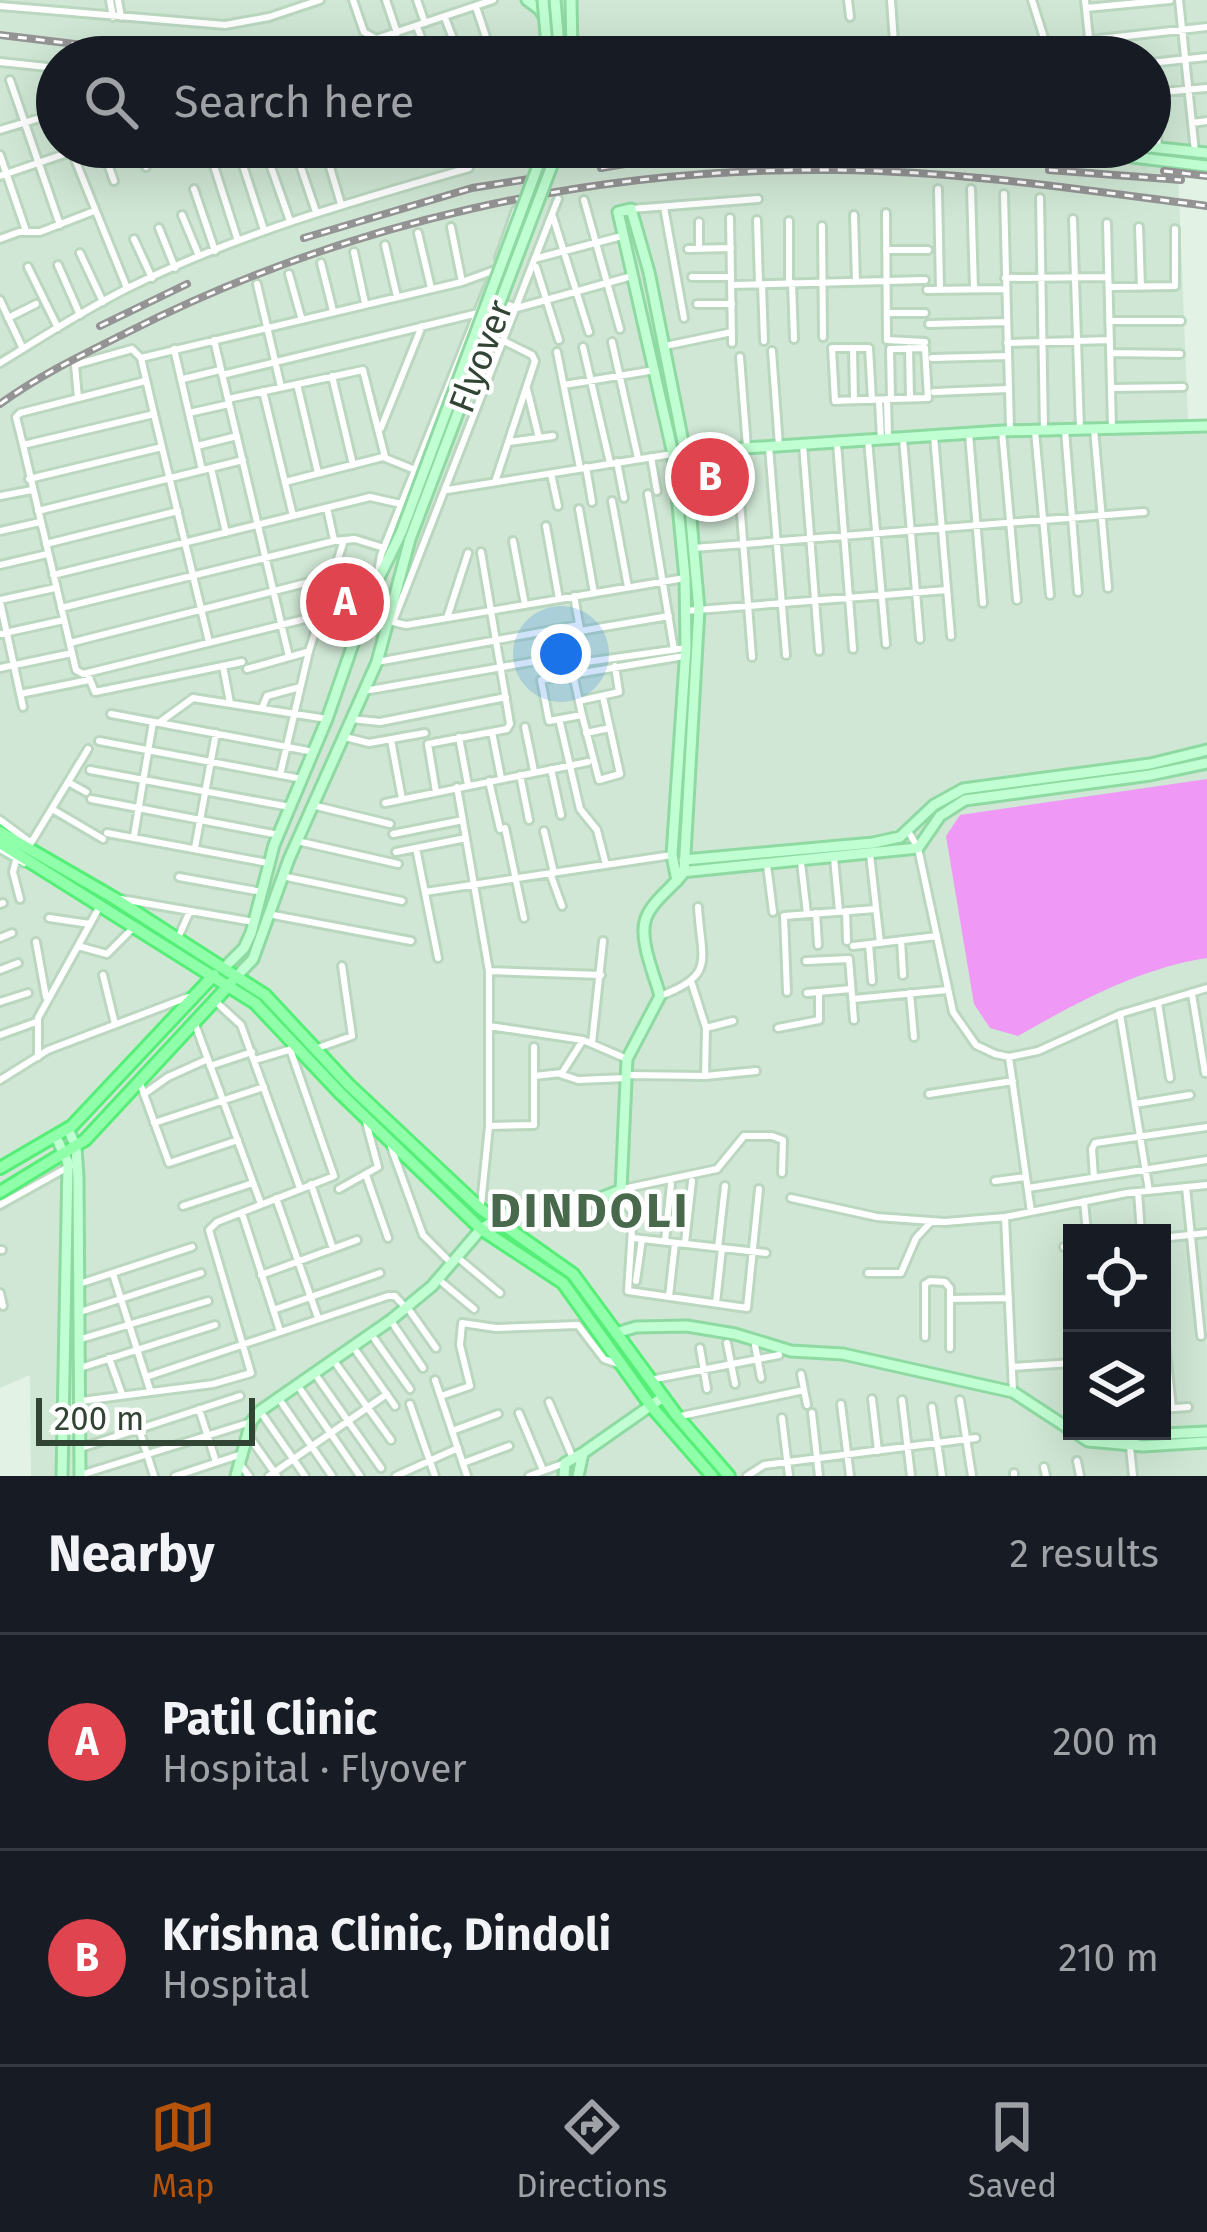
<!DOCTYPE html>
<html lang="en">
<head>
<meta charset="utf-8">
<style>
  :root { --surface:#171b24; --page:#242831; --text:#f1f3f6; --muted:#9ea1a6; --line:#363941; --accent:#b45309 }
  body { margin:0; font-family:"Fira Sans",sans-serif; background:var(--page); color:var(--text) }
  .controls { position:absolute; right:36px; bottom:36px; display:grid; overflow:hidden; border-radius:0px; box-shadow:0 12px 48px #0002 }
  .controls button { width:108px; height:108px; display:grid; place-items:center; padding:0; border:0; border-bottom:3px solid var(--line); background:var(--surface); color:var(--text); font:60px sans-serif }
  .scale { position:absolute; left:36px; bottom:30px; width:219px; box-sizing:border-box; padding-left:12px; border:6px solid #324535; border-top:0; font-size:33px; line-height:42px; white-space:nowrap; color:#324535; -webkit-text-stroke:9px #fff; paint-order:stroke }
  .you { position:absolute; left:561px; top:654px; width:42px; height:42px; margin:-30px; border:9px solid #fff; border-radius:50%; background:#1a73e8; box-shadow:0 0 0 18px #1a73e833 }
  .badge { display:grid; place-items:center; width:78px; height:78px; border-radius:50%; background:var(--accent); color:#fff; font-size:39px; font-weight:700 }
  .pin { position:absolute; translate:-50% -50%; border:6px solid #fff; box-shadow:0 3px 12px #0006 }
  .list { margin:0; padding:0; list-style:none }
  h2 { display:flex; justify-content:space-between; align-items:center; height:156px; margin:0; padding:0 48px; font-size:51px }
  h2 small { font-size:39px; font-weight:400; color:var(--muted) }
  .list li { display:grid; grid-template-columns:78px 1fr auto; gap:36px; align-items:center; box-sizing:border-box; height:216px; padding:0 48px; border-top:3px solid var(--line) }
  .list b { display:block; font-size:45px; white-space:nowrap }
  .list p { margin:0; font-size:39px; white-space:nowrap; color:var(--muted) }
  .list em { font-size:39px; font-style:normal; color:var(--muted) }
  .icon { flex:none; width:66px; height:66px; fill:none; stroke:currentColor; stroke-width:2; stroke-linecap:round; stroke-linejoin:round }
  .map { position:relative; flex:none; width:1207px; height:1476px; overflow:hidden }
  .search { position:absolute; background:var(--surface); box-shadow:0 12px 48px #0002; left:36px; right:36px; top:36px; height:132px; display:flex; align-items:center; gap:30px; box-sizing:border-box; padding:0 42px; border-radius:66px; color:var(--muted); font-size:45px }
  .sheet { height:588px; background:var(--surface) }
  nav { display:flex; justify-content:space-around; align-items:center; box-sizing:border-box; height:168px; border-top:3px solid var(--line); background:var(--surface); font-size:33px; color:var(--muted) }
  nav a { display:grid; justify-items:center; gap:6px }
  nav .on { color:var(--accent) }
  .map>svg:first-child { display:block }
  .residential { fill:#d0e7d5; fill-rule:evenodd }
  .water { fill:#f098f6 }
  .lines { fill:none; stroke-linecap:round; stroke-linejoin:round }
  .street-casing { stroke:#bbd7c0; stroke-width:12 }
  .secondary-casing { stroke:#8fdaa3; stroke-width:15 }
  .primary-casing { stroke:#5e7; stroke-width:16 }
  .street { stroke:#fff; stroke-width:6 }
  .secondary { stroke:#c0ffd2; stroke-width:9 }
  .primary { stroke:#8fffaa; stroke-width:10 }
  .rail-casing { stroke:#949494; stroke-width:8 }
  .rail { stroke:#fff; stroke-width:3; stroke-dasharray:9; stroke-linecap:butt }
  .secondary-bridge-casing { stroke:#8fdaa3; stroke-width:15; stroke-linecap:butt }
  .secondary-bridge { stroke:#c0ffd2; stroke-width:9 }
  .labels { text-anchor:middle; stroke-width:9; stroke-linejoin:round; paint-order:stroke }
  .street-label { font-size:36px; fill:#324535; stroke:#fff }
  .district-label { font-size:48px; font-weight:bold; letter-spacing:3px; fill:#48694c; stroke:#fff }
</style>
</head>
<body>
<div class="map">
<svg width="1207" height="1476" viewBox="0 0 1207 1476">
  <rect width="100%" height="100%" fill="#e2f3e6"/>
  <path class="residential" d="M0 0H1207V170L1178 168 1188 419H1207V1476H31L30 1375 0 1388ZM57 57H1150V147H57ZM1072 1233H1162V1431H1072Z"/>
  <path class="water" d="M1207 779V958C1140 968 1076 1003 1018 1036L990 1028 974 1004 946 836 960 815Z"/>
  <g class="lines">
    <g class="street-casing">
      <path id="street" d="M110 0 113 17
        M118 0 121 17
        M353 0 364 32 376 39 493 0
        M386 0 397 33
        M417 0 425 23
        M848 0 850 17
        M891 0 895 57
        M1032 0 1050 57
        M1085 0 1091 57
        M1179 0 1195 152
        M0 6 225 25 269 17 320 0
        M476 7 488 43
        M1086 8 1170 0
        M445 18 459 54
        M417 27 429 57
        M1090 40 1207 27
        M0 62 57 68
        M1150 63 1207 57
        M10 80 60 225
        M1150 93 1207 88
        M1154 93 1158 148
        M1192 123 1207 121
        M0 130 57 113
        M70 147 127 288
        M102 147 114 181
        M138 147 146 167
        M208 147 238 241
        M237 147 264 230
        M264 147 290 221
        M294 147 316 212
        M324 147 341 204
        M0 155 26 231
        M0 176 85 147
        M194 189 215 251
        M938 189 940 290
        M971 189 974 289
        M1004 194 1010 430
        M1040 198 1044 431
        M584 200 620 329
        M664 207 684 318
        M631 209 758 199
        M886 213 887 340 925 342
        M182 215 199 256
        M854 215 856 282
        M553 217 589 332
        M730 218 732 343
        M1073 219 1080 430
        M757 220 759 284
        M789 221V283
        M699 222V248
        M1107 223 1112 429
        M822 226 823 337
        M451 227 462 282
        M1139 227 1141 287
        M159 228 175 268
        M418 233 431 288
        M0 239 19 232H40L94 211
        M134 239 152 278
        M385 245 397 297
        M688 249 731 248
        M886 250H928
        M354 252 365 303
        M80 253 103 302
        M499 258 516 210
        M538 258 622 236
        M321 263 333 311
        M58 265 80 315
        M28 267 58 328
        M536 267 559 340
        M289 274 301 317
        M692 277H731
        M1005 278 1108 277
        M792 283 794 339
        M257 284 281 387
        M731 285 925 280
        M762 285 764 341
        M1110 287 1175 286V229
        M927 290 1005 289
        M0 300 23 349
        M500 302 517 308 632 276
        M697 304H732
        M887 313H925
        M8 318 36 304
        M1109 321H1181
        M929 324 1007 322
        M214 340 289 657
        M612 342 638 458
        M1007 343 1110 340
        M665 346 732 332
        M583 347 610 463
        M853 348 854 400
        M909 348 910 398
        M174 349 202 470
        M772 351 779 446
        M557 352 580 468
        M1110 353 1180 354
        M740 357 747 448
        M932 358 1008 356
        M0 363C42 337 84 310 128 288 237 234 353 201 469 168
        M222 375 478 313
        M332 376 353 465
        M183 379 220 370
        M297 384 318 473
        M564 385 655 370
        M1111 388 1183 387
        M527 389 539 438
        M263 391 293 516
        M934 392 1008 389
        M78 398 75 365 132 349 141 358
        M228 399 363 370 385 457
        M887 399 888 438
        M872 400 869 348H832L835 401C854 400 873 400 891 399L928 398 925 348 890 349 891 399
        M879 401 881 439
        M189 413 229 404
        M154 414 209 642
        M381 428 422 326
        M1094 429 1108 588
        M1065 430 1078 592
        M1002 431 1017 600
        M1035 431 1050 595
        M969 434 983 603
        M934 436 951 636
        M903 439 920 639
        M868 440 886 644
        M509 442 553 436
        M837 443 853 649
        M23 445 16 417 20 413 145 381
        M803 445 819 651
        M197 446 237 436
        M769 447 786 655
        M736 449 752 657
        M651 457 657 491
        M617 462 624 498
        M586 467 592 502
        M211 468 226 533
        M551 474 558 506
        M29 479 162 447
        M285 482 383 457 415 470
        M495 482 535 361 532 355 504 341
        M447 490 685 452
        M648 494 674 650
        M0 496 32 490
        M612 501 628 587
        M327 508 334 540
        M579 509 594 593
        M38 511 243 460
        M546 526 559 599
        M0 531 40 522
        M513 541 525 605
        M46 544 178 511
        M694 548 1144 512
        M0 565 47 554
        M378 572 381 555 490 282
        M53 575 370 497 401 504
        M574 596 586 662 686 648
        M0 600 55 588
        M0 602 23 707
        M61 608 334 541 355 539 384 548
        M322 611 359 624
        M685 611 947 590
        M447 618 468 553
        M393 622 558 199
        M393 622 406 625 685 578
        M580 631 669 616
        M0 634 64 620
        M70 643 333 576
        M72 653 76 670 83 674 321 615
        M377 662 579 625
        M223 666 230 703
        M0 668 72 653 23 445 154 414 141 358 462 282 495 270
        M247 669 307 652
        M87 673 95 692 242 662
        M573 674 582 715
        M364 691 583 653
        M20 694 89 680
        M603 697 620 774 599 780 582 715 549 721 541 680 684 656
        M579 701 619 692 615 666
        M262 708 267 696 300 687
        M111 714 314 752
        M351 719 380 722 506 697
        M160 722 193 698 327 719
        M560 723 580 809 597 830 606 865
        M525 727 534 771
        M492 732 501 778
        M586 733 610 728
        M345 737 369 743 425 733
        M459 737 468 785
        M391 740 402 799
        M99 741 302 779
        M551 769 561 815
        M90 770 290 807
        M280 775 309 651 344 540
        M520 775 529 820
        M489 781 500 829
        M68 782 86 792
        M457 787 489 971V1126L481 1205
        M436 792 428 744 507 729 510 724 481 552
        M91 799 279 835
        M385 803 588 762
        M312 805 390 824
        M52 809 103 839
        M0 820 31 843
        M505 828 524 918
        M544 831 554 873
        M908 831 918 848 953 1012 976 1045 995 1054 1009 1057 1038 1051 1120 1014 1207 988
        M107 833 268 863
        M393 834 463 820
        M134 836 153 722
        M297 841 398 864
        M31 843 88 749
        M195 848 216 733
        M416 848 438 958
        M0 849 24 863
        M396 852 466 838
        M870 854 880 943
        M834 858 839 911
        M16 860 13 872 20 899
        M801 862 807 914
        M767 865 773 912
        M550 873 562 906
        M282 876 402 901
        M179 877 262 892
        M425 892 672 855
        M121 899 254 922
        M0 904 3 903
        M846 911 847 941
        M816 913 818 945
        M268 914 411 941
        M49 918 90 924
        M0 938 12 933
        M178 938 190 911
        M901 940 903 975
        M36 942 46 997
        M869 944 872 981
        M78 946 107 954 133 928
        M853 946 937 936
        M806 961 849 959 854 1020
        M0 970 18 963
        M489 971 601 975
        M103 975 115 1024
        M692 984 706 1028 705 1076
        M787 992 784 916 876 909
        M807 993 851 989
        M910 993 914 1037
        M1192 994 1205 1073
        M660 996C717 975 701 960 698 907
        M853 999 947 990
        M215 1001 241 1025 300 1188
        M0 1002 28 993
        M1158 1003 1170 1078
        M1120 1014 1149 1191
        M195 1024 261 1204
        M489 1026 583 1040 627 1059
        M706 1028 733 1021
        M778 1028 819 1020V992
        M0 1035 36 1022
        M592 1043 603 941
        M315 1049 352 1036 342 966
        M38 1057V1018L100 906
        M1009 1057 1031 1212
        M255 1060 292 1049
        M210 1066 252 1052
        M560 1074 578 1080 627 1078
        M627 1075 705 1076 756 1071
        M534 1076 562 1073 583 1040
        M0 1080 48 1050 188 997
        M140 1083 169 1163 238 1140
        M144 1094 168 1077 208 1059
        M929 1094 1013 1081
        M1135 1104 1190 1095
        M154 1123 264 1087
        M489 1126 534 1125V1047
        M391 1147 423 1235 451 1263
        M366 1175 388 1238
        M1094 1177 1092 1149 1095 1143 1207 1127
        M995 1181 1026 1177
        M311 1184 333 1249
        M1186 1187 1201 1336
        M1028 1188 1207 1160
        M339 1189 378 1167 366 1122
        M623 1189 717 1169 744 1136H772L783 1140 782 1173
        M1138 1192 1141 1233
        M617 1193 633 1213 628 1291 747 1308 759 1189
        M276 1198 318 1318
        M791 1198 877 1217 945 1222 1005 1217 1127 1193 1207 1185
        M1084 1201 1087 1233
        M0 1205 70 1166
        M183 1206 253 1183
        M242 1213 280 1331
        M1005 1217 1013 1392
        M633 1238 766 1253
        M1162 1238 1207 1233
        M665 1241 671 1184
        M685 1243 692 1181
        M1064 1247 1072 1246
        M718 1248 725 1186
        M0 1250H2
        M457 1257 500 1293
        M868 1273H901L916 1238 930 1223
        M113 1274 150 1390
        M261 1275 357 1240
        M438 1279 474 1309
        M636 1281 642 1239
        M79 1284 192 1247
        M0 1293 3 1306
        M669 1297 675 1243
        M950 1299 1009 1298
        M716 1303 722 1248
        M407 1307 436 1348
        M273 1310 380 1273
        M80 1312 201 1273
        M391 1321 423 1368
        M371 1334 410 1389
        M925 1337V1284L930 1281 945 1282 950 1288V1348
        M81 1339 208 1301
        M727 1343 735 1384
        M1165 1343 1172 1408
        M755 1345 761 1378
        M354 1348 395 1406
        M700 1348 707 1389
        M109 1358 122 1394
        M334 1361 391 1440
        M1012 1367 1072 1363
        M80 1368 215 1325
        M315 1374 381 1468
        M801 1374 807 1405
        M146 1377 388 1296H395L406 1308
        M435 1380 467 1476
        M650 1380 779 1355
        M298 1386 360 1476
        M1069 1395H1072
        M441 1396 470 1386 460 1345 462 1323 496 1328 578 1325 604 1359 618 1364
        M279 1399 332 1476
        M872 1399 878 1451
        M902 1400 911 1476
        M960 1400 972 1476
        M81 1401 213 1384 251 1373 209 1230 217 1222 334 1176 290 1049
        M549 1402 572 1456
        M410 1404 435 1476
        M841 1404 850 1476
        M932 1407 942 1476
        M199 1409 216 1462
        M1162 1409 1188 1407
        M260 1411 305 1476
        M519 1413 543 1470
        M812 1413 819 1476
        M681 1416 804 1390
        M782 1418 789 1476
        M139 1429 154 1476
        M452 1431 498 1414
        M248 1435 277 1476
        M1130 1447 1133 1476
        M81 1448 240 1396
        M1077 1461 1080 1476
        M463 1463 509 1446
        M240 1464 249 1476
        M1044 1467 1046 1476
        M1014 1473V1476
        M80 1475 251 1422
        M175 1476 242 1454
        M269 1476 387 1394
        M396 1476 458 1448
        M529 1476 565 1463
        M747 1476 764 1465 976 1438"/>
    </g>
    <g class="secondary-casing">
      <path id="secondary" d="M527 0 539 9 572 57
        M571 0 572 51
        M1050 147 1207 166
        M1150 147 1207 153
        M685 452 1002 431 1207 426
        M684 860 873 843 900 837 934 805 963 789 1150 764 1207 750
        M681 872 918 848 940 816 965 800 1150 775 1207 763
        M224 968 244 948 251 933 274 845 327 719 369 598 401 533
        M237 976 253 959 289 859 377 662 410 539
        M68 1129 76 1147 78 1177 80 1476
        M56 1137 68 1163 62 1476
        M616 1333 636 1327 687 1326 735 1334 791 1351 843 1354 1013 1392 1088 1441 1143 1446 1207 1442
        M1125 1440 1141 1435 1207 1432
        M236 1476 251 1422 260 1411 391 1320 432 1286 481 1229 505 1214 577 1207 621 1190 627 1059 660 996C655 976 638 939 646 918 653 900 673 887 684 872L699 609 696 576 685 452 649 272 631 209 618 212 673 454 685 578 686 648 672 855 677 881
        M564 1476 565 1463 583 1453 663 1397
        M578 1476 583 1453"/>
    </g>
    <g class="primary-casing">
      <path id="primary" d="M0 832 114 898 265 995 348 1084 481 1209 573 1274 678 1417 729 1476
        M0 843 255 1003 340 1093 481 1229 563 1283 651 1406 712 1476
        M0 1168 72 1126 214 975
        M0 1192 85 1140 231 983"/>
    </g>
    <use href="#street" class="street"/>
    <use href="#secondary" class="secondary"/>
    <use href="#primary" class="primary"/>
    <g class="rail-casing">
      <path id="rail" d="M0 35 183 57
        M902 147 1064 166
        M601 168 649 160 768 153
        M1049 170 1181 180
        M1164 171 1207 176
        M304 238 472 188 548 176
        M100 326 187 284
        M0 404C40 375 82 355 126 333 345 222 591 167 836 170 960 171 1085 190 1207 206"/>
    </g>
    <use href="#rail" class="rail"/>
    <g class="secondary-bridge-casing">
      <path id="secondary-bridge" d="M543 0 548 57
        M555 0 560 57
        M401 533 545 147
        M410 539 559 147"/>
    </g>
    <use href="#secondary-bridge" class="secondary-bridge"/>
  </g>
  <g class="labels">
    <g class="street-label">
      <text transform="translate(480 356) rotate(-69)" y="13">Flyover</text>
    </g>
    <g class="district-label">
      <text x="590" y="1227">DINDOLI</text>
    </g>
  </g>
</svg>
<div class="controls">
<button><svg class="icon" aria-label="locate" viewBox="0 0 24 24"><circle cx="12" cy="12" r="6"/><path d="M12 2v4M12 18v4M2 12h4M18 12h4"/></svg></button>
<button><svg class="icon" aria-label="layers" viewBox="0 0 24 24"><path d="M12 4l9 5-9 5-9-5zM3 14l9 5 9-5"/></svg></button>
</div>
<div class="scale">200 m</div>
<div class="you"></div>
<div class="pin badge" style="left:345px;top:602px;background:#e0444e">A</div>
<div class="pin badge" style="left:710px;top:477px;background:#e0444e">B</div>
<div class="search"><svg class="icon" aria-label="search" viewBox="0 0 24 24"><circle cx="10" cy="10" r="6"/><path d="M15 15l6 6"/></svg>Search here</div>
</div>
<section class="sheet">
<h2>Nearby<small>2 results</small></h2>
<ul class="list">
<li><span class="badge" style="background:#e0444e">A</span><div><b>Patil Clinic</b><p>Hospital · Flyover</p></div><em>200 m</em></li>
<li><span class="badge" style="background:#e0444e">B</span><div><b>Krishna Clinic, Dindoli</b><p>Hospital</p></div><em>210 m</em></li>
</ul>
</section>
<nav>
<a class="on"><svg class="icon" aria-label="map" viewBox="0 0 24 24"><path d="M3 6l6-2 6 2 6-2v14l-6 2-6-2-6 2zM9 4v14M15 6v14"/></svg>Map</a>
<a><svg class="icon" aria-label="directions" viewBox="0 0 24 24"><path d="M12 3l9 9-9 9-9-9zM9 14v-3h6M13 9l2 2-2 2"/></svg>Directions</a>
<a><svg class="icon" aria-label="saved" viewBox="0 0 24 24"><path d="M7 4h10v16l-5-4-5 4z"/></svg>Saved</a>
</nav>
</body>
</html>
